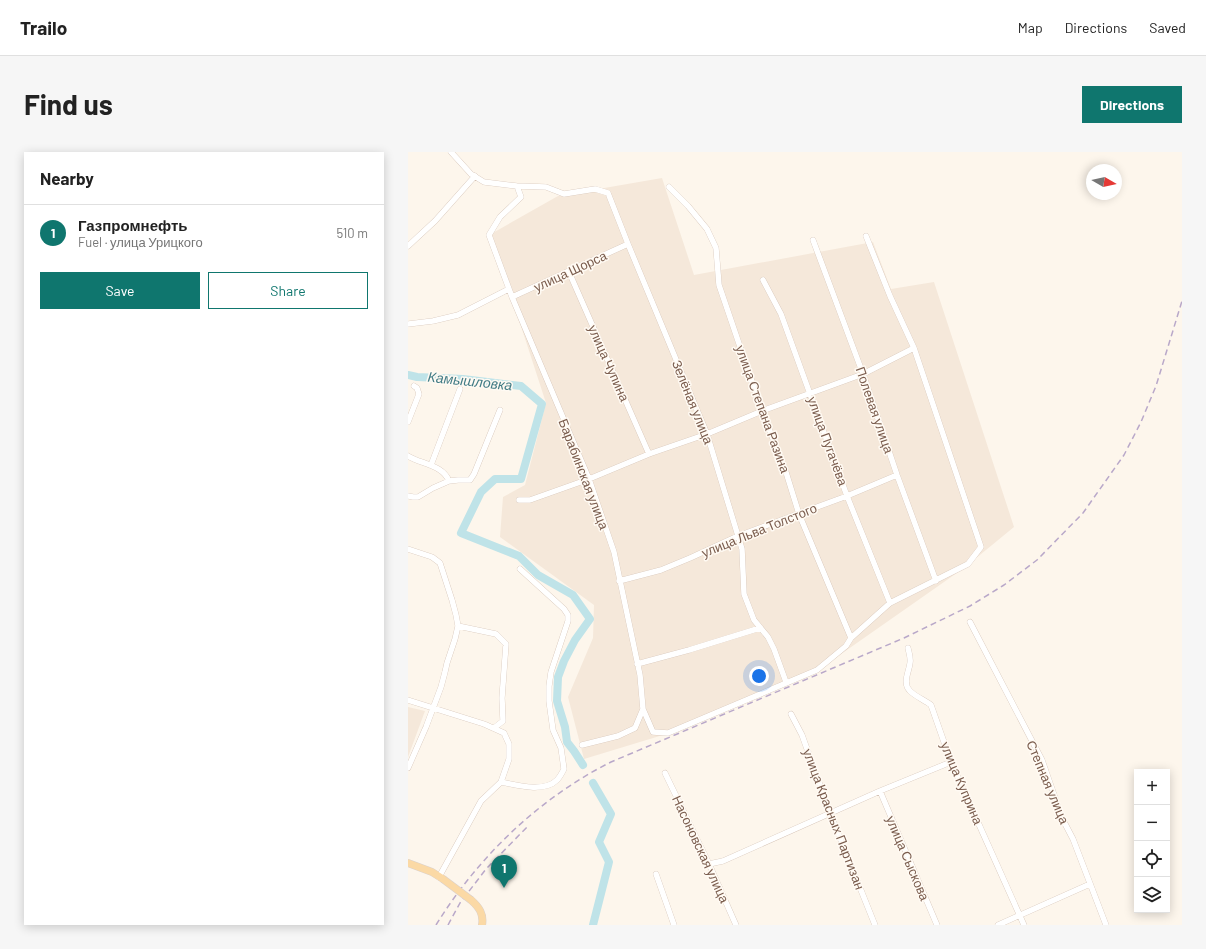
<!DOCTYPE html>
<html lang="en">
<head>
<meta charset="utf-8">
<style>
  :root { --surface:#fff; --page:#f6f6f6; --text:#222; --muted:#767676; --line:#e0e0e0; --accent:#0f766e }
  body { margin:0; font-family:Barlow,sans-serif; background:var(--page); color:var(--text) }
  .controls { position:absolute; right:12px; bottom:12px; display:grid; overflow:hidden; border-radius:0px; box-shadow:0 2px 10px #0003 }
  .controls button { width:36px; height:36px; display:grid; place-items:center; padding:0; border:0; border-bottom:1px solid var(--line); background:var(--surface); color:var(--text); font:20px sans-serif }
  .compass { position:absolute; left:678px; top:12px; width:36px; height:36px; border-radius:50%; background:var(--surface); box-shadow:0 2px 10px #0003; rotate:99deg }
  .you { position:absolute; left:351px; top:524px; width:14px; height:14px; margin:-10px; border:3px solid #fff; border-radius:50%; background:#1a73e8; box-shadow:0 0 0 6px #1a73e833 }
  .badge { display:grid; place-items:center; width:26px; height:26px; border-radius:50%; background:var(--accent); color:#fff; font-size:13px; font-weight:700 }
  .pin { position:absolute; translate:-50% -33px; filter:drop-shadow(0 1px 2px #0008) }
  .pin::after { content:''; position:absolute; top:21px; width:14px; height:12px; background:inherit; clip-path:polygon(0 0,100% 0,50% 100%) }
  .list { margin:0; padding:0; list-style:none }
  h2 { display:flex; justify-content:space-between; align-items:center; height:52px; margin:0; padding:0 16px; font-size:17px }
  h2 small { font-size:13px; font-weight:400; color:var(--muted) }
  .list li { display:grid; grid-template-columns:26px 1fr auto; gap:12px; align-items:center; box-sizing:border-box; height:56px; padding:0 16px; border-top:1px solid var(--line) }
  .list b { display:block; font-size:15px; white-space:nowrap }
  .list p { margin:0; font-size:13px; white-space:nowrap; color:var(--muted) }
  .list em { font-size:13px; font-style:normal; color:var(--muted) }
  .actions { display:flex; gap:8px; padding:12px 16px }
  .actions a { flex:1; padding:9px 0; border:1px solid var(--accent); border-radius:0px; text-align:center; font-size:14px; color:var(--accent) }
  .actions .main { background:var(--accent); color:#fff }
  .icon { flex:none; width:22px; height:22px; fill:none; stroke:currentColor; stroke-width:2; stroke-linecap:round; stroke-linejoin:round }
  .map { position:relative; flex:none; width:774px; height:773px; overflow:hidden; border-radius:0px }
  header { display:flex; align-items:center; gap:24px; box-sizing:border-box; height:56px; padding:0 20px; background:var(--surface); border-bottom:1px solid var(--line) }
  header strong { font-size:19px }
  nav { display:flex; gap:22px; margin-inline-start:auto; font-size:14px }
  .intro { display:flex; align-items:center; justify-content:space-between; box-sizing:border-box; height:96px; padding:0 24px }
  h1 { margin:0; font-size:28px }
  .button { padding:10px 18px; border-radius:0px; background:var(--accent); color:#fff; font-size:14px; font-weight:700 }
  main { display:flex; gap:24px; padding:0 24px }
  aside { flex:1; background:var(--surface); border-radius:0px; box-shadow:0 2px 10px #0003 }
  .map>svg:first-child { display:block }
  .residential { fill:#f5e8da }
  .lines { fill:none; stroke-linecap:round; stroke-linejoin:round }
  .river { stroke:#bfe3e8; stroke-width:8 }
  .minor-casing { stroke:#d1beb0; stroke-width:6 }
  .major-casing { stroke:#dad1cd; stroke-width:8 }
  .minor { stroke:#fff; stroke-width:5.5 }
  .major { stroke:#fbd9a5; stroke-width:7 }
  .rail { stroke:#b9a8c9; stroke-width:1.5; stroke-dasharray:6 4; stroke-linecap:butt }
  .major-bridge-casing { stroke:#dad1cd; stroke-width:8; stroke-linecap:butt }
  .major-bridge { stroke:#fbd9a5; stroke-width:7 }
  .labels { text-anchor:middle; stroke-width:3; stroke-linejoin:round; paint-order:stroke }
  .street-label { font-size:13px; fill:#7a5c4d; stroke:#fffaf3 }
  .water-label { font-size:14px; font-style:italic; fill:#437c86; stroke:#fffaf3 }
</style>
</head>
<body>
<header>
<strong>Trailo</strong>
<nav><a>Map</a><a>Directions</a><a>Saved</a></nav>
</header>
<div class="intro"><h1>Find us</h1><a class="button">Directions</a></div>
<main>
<aside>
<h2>Nearby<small></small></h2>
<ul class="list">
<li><span class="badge">1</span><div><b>Газпромнефть</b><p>Fuel · улица Урицкого</p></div><em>510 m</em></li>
</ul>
<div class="actions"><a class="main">Save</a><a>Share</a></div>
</aside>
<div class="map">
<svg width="774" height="773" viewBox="0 0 774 773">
  <rect width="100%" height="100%" fill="#fdf6ec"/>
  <path class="residential" d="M254 26 286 123 465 90 483 137 526 130 606 375 556 416 416 514 278 576 176 607 160 545 185 486 186 453 92 385 95 345 117 333 138 251 83 82 150 44Z
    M0 555 17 559 0 605Z"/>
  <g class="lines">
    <path class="river" d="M0 223 9 225 55 227 113 234 134 252 113 327H87L73 340 53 381 111 404 130 423 165 443 182 467 167 488 156 509 150 525 149 549 157 575 159 590 166 599 175 613
      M185 631 203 662 191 690 201 710 185 773"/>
    <g class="minor-casing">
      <path id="minor" d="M43 0 63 22 76 30 109 34 138 35 156 42 187 37 200 41 220 92 299 282 334 397 336 442 346 468 360 485 366 497 378 530
        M109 34 113 45 92 65 81 83 104 145 181 327 206 400 232 523 235 557 227 576 210 584 174 593
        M261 35 280 54 299 77 308 96 311 133 354 259 377 317 391 362 443 486
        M405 88 455 222 489 323 528 429
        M0 94 27 69 67 24
        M161 120 241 302
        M355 128 373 162 439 344 482 451
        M104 145 220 92
        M0 172 25 169 50 163 101 137
        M0 270 11 242 9 236 6 234
        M0 304C13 312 35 313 41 329
        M23 313 52 237
        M0 344 5 345H10L25 336 41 329 50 328H62L66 322 92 258
        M111 348H122L181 327 241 302 299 282 354 259 455 222 506 196
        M0 397 24 405 32 411 44 448 48 463 50 474 47 487 39 511 37 520 33 535 18 575 0 616
        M211 429 253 418 282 406 330 384 439 344 489 323
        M562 470 634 608 654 666 665 687 698 773
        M50 474 88 482 98 492 94 546 95 569 86 576
        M500 496C501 501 503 506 502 511 501 520 494 531 502 539 507 544 516 548 523 553L543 610 616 773
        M229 512 281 498 352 476
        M0 548 76 572 96 581 101 592V607L93 630 73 649 31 725
        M235 557 245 580 260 581 409 518 438 494 443 486 482 451 560 412 573 395 506 196 482 144 458 84
        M383 562 394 583 422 661 467 773
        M257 621 301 712 328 773
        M93 630C108 633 136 641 149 628 152 625 154 621 156 617L153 596 145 578 141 549V534L143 520 160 469V463L156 457 112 417
        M472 639 529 773
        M301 712 315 709 472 639 543 610
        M248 722 266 773
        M590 773 682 732"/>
    </g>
    <g class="major-casing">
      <path id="major" d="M0 711 24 720 35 727
        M63 748C71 755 76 762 74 773"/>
    </g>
    <use href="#minor" class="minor"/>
    <use href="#major" class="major"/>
    <path class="rail" d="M28 773C70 705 131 646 203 610L496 486 562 454 596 433 629 408 675 361 716 303 733 270 748 234 774 149
      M40 773 52 751 78 717 121 673"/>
    <g class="major-bridge-casing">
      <path id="major-bridge" d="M35 727 63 748"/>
    </g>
    <use href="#major-bridge" class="major-bridge"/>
  </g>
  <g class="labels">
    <g class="street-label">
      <text transform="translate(162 119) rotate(-25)" y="5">улица Щорса</text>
      <text transform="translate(201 211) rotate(66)" y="5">улица Чупина</text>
      <text transform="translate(285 250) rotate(68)" y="5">Зелёная улица</text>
      <text transform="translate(355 257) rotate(70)" y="5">улица Степана Разина</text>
      <text transform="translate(467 258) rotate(71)" y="5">Полевая улица</text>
      <text transform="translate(420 289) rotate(70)" y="5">улица Пугачёва</text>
      <text transform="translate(176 322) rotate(69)" y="5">Барабинская улица</text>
      <text transform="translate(351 378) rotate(-22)" y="5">улица Льва Толстого</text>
      <text transform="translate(640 630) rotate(67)" y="5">Степная улица</text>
      <text transform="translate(554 631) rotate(67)" y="5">улица Куприна</text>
      <text transform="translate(426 667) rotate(69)" y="5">улица Красных Партизан</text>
      <text transform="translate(293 697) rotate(65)" y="5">Насоновская улица</text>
      <text transform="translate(500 706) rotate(67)" y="5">улица Сыскова</text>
    </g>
    <g class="water-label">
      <text transform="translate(62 229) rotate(6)" y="5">Камышловка</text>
    </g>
  </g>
</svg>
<div class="controls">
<button>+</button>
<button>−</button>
<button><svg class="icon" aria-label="locate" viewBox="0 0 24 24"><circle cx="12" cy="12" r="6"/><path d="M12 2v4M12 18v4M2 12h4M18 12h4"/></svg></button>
<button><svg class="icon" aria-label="layers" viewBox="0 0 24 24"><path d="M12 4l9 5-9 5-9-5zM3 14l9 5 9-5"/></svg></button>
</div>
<svg class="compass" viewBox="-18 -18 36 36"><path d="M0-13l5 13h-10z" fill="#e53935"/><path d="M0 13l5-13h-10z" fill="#767676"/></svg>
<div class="you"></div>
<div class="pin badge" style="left:96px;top:736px">1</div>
</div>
</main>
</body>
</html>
